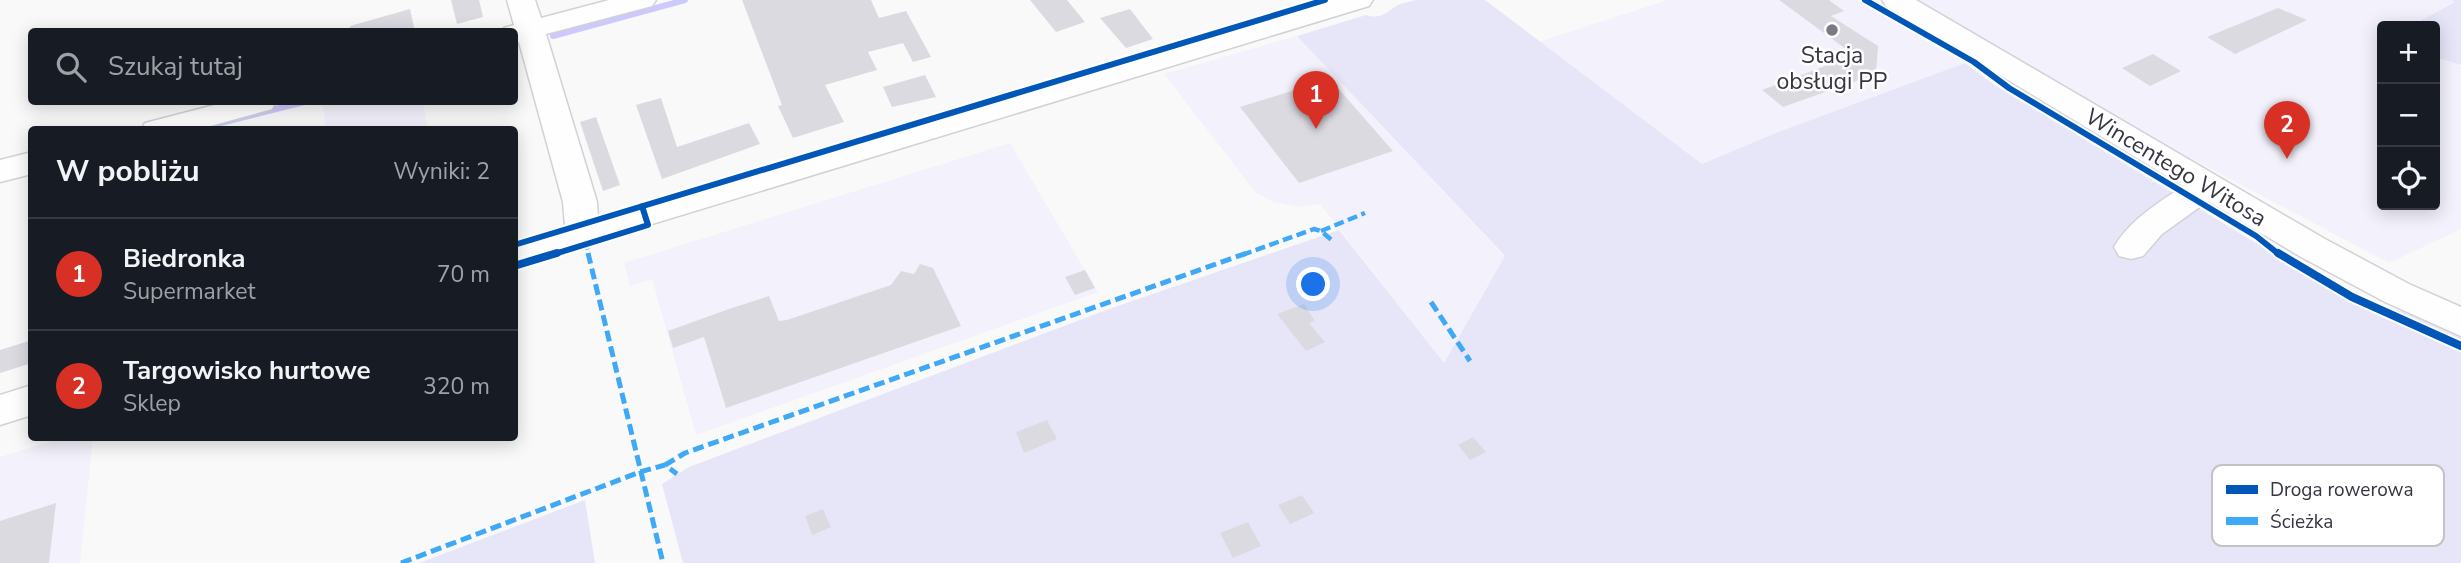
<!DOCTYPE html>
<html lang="pl">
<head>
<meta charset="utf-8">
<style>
  :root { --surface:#171b24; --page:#242831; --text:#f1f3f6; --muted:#9ea1a6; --line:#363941; --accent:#d93025 }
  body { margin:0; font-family:"Nunito Sans",sans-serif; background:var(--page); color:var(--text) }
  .controls { position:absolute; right:21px; top:21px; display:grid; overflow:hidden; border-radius:7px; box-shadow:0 4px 18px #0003 }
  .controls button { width:63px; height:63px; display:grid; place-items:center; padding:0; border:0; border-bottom:2px solid var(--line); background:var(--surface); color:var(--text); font:35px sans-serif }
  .you { position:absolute; left:1314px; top:285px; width:24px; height:24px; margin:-18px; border:5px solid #fff; border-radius:50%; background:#1a73e8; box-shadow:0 0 0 10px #1a73e833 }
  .badge { display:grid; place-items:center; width:46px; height:46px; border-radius:50%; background:var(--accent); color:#fff; font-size:23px; font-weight:700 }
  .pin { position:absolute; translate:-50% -58px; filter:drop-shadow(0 2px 4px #0008) }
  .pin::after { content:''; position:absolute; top:37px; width:24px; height:21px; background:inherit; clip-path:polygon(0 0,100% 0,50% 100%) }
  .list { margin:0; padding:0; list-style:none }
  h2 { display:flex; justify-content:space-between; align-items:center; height:91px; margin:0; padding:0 28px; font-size:30px }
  h2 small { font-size:23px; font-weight:400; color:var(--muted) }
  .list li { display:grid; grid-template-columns:46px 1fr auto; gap:21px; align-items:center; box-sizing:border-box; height:112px; padding:0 28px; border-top:2px solid var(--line) }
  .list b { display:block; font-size:26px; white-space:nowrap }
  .list p { margin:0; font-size:23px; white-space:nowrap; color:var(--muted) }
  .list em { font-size:23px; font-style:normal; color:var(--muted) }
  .icon { flex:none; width:38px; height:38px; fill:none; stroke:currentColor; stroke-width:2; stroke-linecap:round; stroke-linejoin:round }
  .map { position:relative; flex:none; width:2461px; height:563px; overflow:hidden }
  .search { position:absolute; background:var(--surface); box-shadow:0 4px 18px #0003; left:28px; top:28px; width:490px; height:77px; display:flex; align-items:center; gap:18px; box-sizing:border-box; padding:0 24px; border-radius:7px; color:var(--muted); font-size:26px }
  .panel { position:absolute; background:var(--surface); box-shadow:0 4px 18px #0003; left:28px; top:126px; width:490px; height:315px; border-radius:7px }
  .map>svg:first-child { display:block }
  .built { fill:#f3f2fc }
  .green { fill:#e7e6f9 }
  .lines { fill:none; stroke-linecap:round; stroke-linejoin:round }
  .stream { stroke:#cec9fc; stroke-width:6 }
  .building { fill:#dbdae1 }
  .minor-casing { stroke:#d1d1d7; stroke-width:3 }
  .minor { fill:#fefefe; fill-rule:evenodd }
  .quiet-far1 { stroke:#3fa9f5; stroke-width:4.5; stroke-dasharray:10 4.5; stroke-linecap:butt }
  .quiet { stroke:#3fa9f5; stroke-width:5; stroke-dasharray:11 5; stroke-linecap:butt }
  .cycleway-far1-casing { stroke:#fff; stroke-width:10 }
  .cycleway-casing { stroke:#fff; stroke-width:12 }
  .cycleway-far1 { stroke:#0057b8; stroke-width:6 }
  .cycleway { stroke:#0057b8; stroke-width:8 }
  .poi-dot { fill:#7a7a83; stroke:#fff; stroke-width:2.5 }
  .labels { text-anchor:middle; stroke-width:5; stroke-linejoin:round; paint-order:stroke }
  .poi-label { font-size:23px; fill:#363543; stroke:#fff }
  .street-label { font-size:23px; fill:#363543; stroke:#fff }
  .key { fill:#fff; stroke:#c3c2c7; stroke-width:2 }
  .key-label { font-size:19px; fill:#363543 }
</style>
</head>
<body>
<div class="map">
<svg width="2461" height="563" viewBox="0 0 2461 563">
  <rect width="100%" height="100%" fill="#f9f9f9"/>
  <path class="built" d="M1667 0H1856L1965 63 1778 132 1702 164 1539 42Z
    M1914 0H2452L2456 2 2411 26H2382V205H2435V57L2461 65V229L2389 263 2105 113Z
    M1297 36 1505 257 1444 364 1320 204 1298 207 1273 202 1256 193 1164 74Z
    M339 102H423L428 129H326L323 106Z
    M1010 143 1098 292 696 435 652 279 630 286 624 263Z
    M63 438H93L80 563H0V457Z"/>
  <path class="green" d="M1415 0H1485L1702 164 1778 132 1965 63 1996 86 2334 290 2436 322 2461 333V563H683L662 484 689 467 1109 309 1339 230 1444 363 1505 256 1297 36 1366 15C1381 20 1387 12 1398 5 1402 3 1410 2 1415 0Z
    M2452 0H2461V65L2435 57V26H2411L2455 2Z
    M585 500 595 563H419Z"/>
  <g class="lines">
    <path class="stream" d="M553 36 685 0
      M201 128 304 102"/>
  </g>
  <path class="building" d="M451 0H479L483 17 457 24Z
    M742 0H871L879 18 906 11 931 57 913 62 903 43 868 52 877 70 825 85 844 122 793 138 778 106 782 105Z
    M1030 0H1067L1085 22 1056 32Z
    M1779 0H1829L1844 11 1831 16 1878 46 1876 74 1783 107 1762 90 1854 55Z
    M2278 8 2307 20 2235 54 2207 37Z
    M410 9 415 32H350V26Z
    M1130 9 1153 39 1126 48 1100 18Z
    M2153 54 2181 71 2150 86 2122 68Z
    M925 75 936 97 892 107 883 87Z
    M1330 79 1393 151 1299 183 1240 107Z
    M661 98 677 147 749 123 760 144 662 179 636 105Z
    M596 117 620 185 603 191 580 122Z
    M920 264 933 268 961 326 726 408 704 337 673 348 668 331 729 309 769 296 779 321 787 320 891 285 901 271 914 274Z
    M1085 270 1095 288 1075 295 1065 277Z
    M1304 304 1315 321 1309 323 1325 342 1306 351 1277 314Z
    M32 340V363L0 373V350Z
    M1047 420 1057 439 1024 453 1016 432Z
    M1473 437 1486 452 1470 460 1458 445Z
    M1302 495 1314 513 1290 524 1278 505Z
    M56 503 49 563H0V521Z
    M823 509 831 527 812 535 805 516Z
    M1248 522 1261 546 1233 558 1220 533Z"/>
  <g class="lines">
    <g class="minor-casing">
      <path id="minor" d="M507 0H535L541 18 609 0H656L652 6 546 34 597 202 598 217 1329 0H1373L1369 6 514 266V242L565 226 563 202 519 42 514 43V32H501L504 28 514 25Z
        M1882 0H1916L2325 239 2409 284 2461 307V336L2385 302 2301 257 2208 201 2162 234 2143 256 2131 259 2119 256 2114 247C2130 220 2158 203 2183 186L1886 6Z
        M226 102H276L272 109 196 130H141L145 123Z
        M32 152V174L0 182V160Z
        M32 385V415L0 425V395Z"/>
    </g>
    <use href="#minor" class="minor"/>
    <path class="quiet-far1" d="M1321 231 1365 213
      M585 240 589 255
      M1242 255 1314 229 1321 231 1334 242"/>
    <path class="quiet" d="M588 253 663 563
      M1431 302 1470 361
      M665 465 685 453 1247 253
      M401 563 640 472 665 465 677 474"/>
    <g class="cycleway-far1-casing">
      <path id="cycleway-far1" d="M1865 0 1974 62 2009 88 2256 236 2280 255
        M514 245 1325 0
        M551 255 648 225 642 206"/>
    </g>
    <g class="cycleway-casing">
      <path id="cycleway" d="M2278 253 2352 297 2461 346
        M514 266 557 253"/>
    </g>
    <use href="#cycleway-far1" class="cycleway-far1"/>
    <use href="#cycleway" class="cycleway"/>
  </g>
  <circle class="poi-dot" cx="1832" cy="30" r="7"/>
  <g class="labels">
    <g class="poi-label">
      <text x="1832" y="63">Stacja<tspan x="1832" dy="26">obsługi PP</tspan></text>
    </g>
    <g class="street-label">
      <text transform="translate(2176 167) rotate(31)" y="8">Wincentego Witosa</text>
    </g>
  </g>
  <rect x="2212" y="465" width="232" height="81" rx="10" class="key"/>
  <rect x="2226" y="485" width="32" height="9" fill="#0057b8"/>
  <rect x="2226" y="517" width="32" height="8" fill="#3fa9f5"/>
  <g class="key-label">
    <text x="2270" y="496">Droga rowerowa</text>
    <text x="2270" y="528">Ścieżka</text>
  </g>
</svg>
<div class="controls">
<button>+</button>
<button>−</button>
<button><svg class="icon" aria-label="locate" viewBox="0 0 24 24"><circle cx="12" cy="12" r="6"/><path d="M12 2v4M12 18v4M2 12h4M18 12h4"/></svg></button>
</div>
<div class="you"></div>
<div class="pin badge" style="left:1316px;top:129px">1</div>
<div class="pin badge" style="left:2287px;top:159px">2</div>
<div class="search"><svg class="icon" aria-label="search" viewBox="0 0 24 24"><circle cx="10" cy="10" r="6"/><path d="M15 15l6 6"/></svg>Szukaj tutaj</div>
<section class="panel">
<h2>W pobliżu<small>Wyniki: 2</small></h2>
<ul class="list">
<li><span class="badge">1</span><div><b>Biedronka</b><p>Supermarket</p></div><em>70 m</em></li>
<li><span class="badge">2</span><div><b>Targowisko hurtowe</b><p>Sklep</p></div><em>320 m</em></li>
</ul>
</section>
</div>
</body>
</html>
